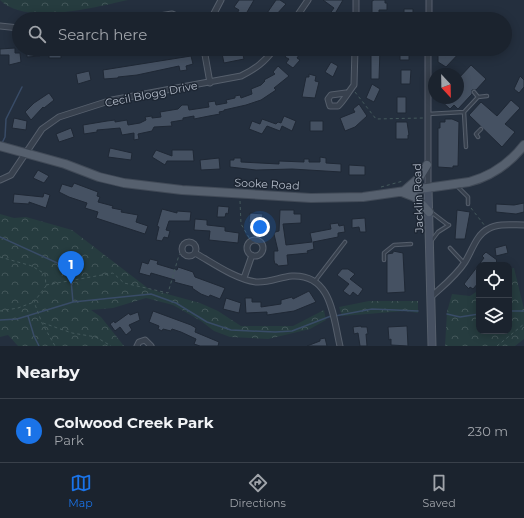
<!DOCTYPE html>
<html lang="en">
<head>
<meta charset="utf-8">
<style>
  :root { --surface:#1b232e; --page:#242b36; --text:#f1f3f6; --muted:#a0a4aa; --line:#39404a; --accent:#1a73e8 }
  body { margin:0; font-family:Montserrat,sans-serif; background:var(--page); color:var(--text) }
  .controls { position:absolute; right:12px; bottom:12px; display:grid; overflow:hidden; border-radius:8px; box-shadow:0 2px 10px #0003 }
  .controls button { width:36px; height:36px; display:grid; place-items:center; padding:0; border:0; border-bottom:1px solid var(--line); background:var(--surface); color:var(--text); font:20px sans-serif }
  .compass { position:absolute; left:428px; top:68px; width:36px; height:36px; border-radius:50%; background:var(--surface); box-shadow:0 2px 10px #0003; rotate:158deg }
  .you { position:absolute; left:260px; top:227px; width:14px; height:14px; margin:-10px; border:3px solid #fff; border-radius:50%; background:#1a73e8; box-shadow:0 0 0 6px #1a73e833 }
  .badge { display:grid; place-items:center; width:26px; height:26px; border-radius:50%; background:var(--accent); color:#fff; font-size:13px; font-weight:700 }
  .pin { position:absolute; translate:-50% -33px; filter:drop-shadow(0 1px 2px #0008) }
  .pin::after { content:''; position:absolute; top:21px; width:14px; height:12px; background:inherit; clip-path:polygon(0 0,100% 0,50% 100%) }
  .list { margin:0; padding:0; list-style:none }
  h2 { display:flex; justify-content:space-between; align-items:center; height:52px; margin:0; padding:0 16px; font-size:17px }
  h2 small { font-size:13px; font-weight:400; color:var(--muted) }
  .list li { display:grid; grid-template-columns:26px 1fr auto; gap:12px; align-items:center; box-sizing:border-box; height:64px; padding:0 16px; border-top:1px solid var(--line) }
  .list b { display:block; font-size:15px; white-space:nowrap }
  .list p { margin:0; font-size:13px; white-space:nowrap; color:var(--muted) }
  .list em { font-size:13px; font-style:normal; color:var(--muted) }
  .icon { flex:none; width:22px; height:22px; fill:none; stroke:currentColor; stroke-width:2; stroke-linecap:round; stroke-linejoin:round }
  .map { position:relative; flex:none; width:524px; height:346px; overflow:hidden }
  .search { position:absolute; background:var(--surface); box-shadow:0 2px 10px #0003; left:12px; right:12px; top:12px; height:44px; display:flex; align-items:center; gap:10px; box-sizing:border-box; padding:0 14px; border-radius:22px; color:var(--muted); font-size:15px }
  .sheet { height:116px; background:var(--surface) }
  nav { display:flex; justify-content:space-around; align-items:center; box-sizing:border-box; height:56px; border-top:1px solid var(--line); background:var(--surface); font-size:11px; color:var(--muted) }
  nav a { display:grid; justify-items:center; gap:2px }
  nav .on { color:var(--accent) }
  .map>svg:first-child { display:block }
  .forest { fill:url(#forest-crowns) }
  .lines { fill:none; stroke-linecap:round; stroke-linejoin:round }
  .stream { stroke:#394c67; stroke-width:1.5 }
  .building { fill:#455162; stroke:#1f2835 }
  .lane-casing { stroke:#565f6c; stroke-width:4.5 }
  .street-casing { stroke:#565f6c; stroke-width:7 }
  .secondary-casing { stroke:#565f6c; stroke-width:9 }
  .primary-casing { stroke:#414a57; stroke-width:10 }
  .path { stroke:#44595c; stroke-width:1; stroke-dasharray:3 3; stroke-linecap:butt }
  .lane { stroke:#38414e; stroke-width:2.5 }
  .street { stroke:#38414e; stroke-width:5 }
  .secondary { stroke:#465061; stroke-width:7 }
  .primary { stroke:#56606e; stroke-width:8 }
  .labels { text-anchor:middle; stroke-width:3; stroke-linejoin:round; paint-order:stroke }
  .street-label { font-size:11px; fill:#b4bcc9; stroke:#1d2633 }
</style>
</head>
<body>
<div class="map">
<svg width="524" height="346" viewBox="0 0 524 346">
  <defs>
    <pattern id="forest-crowns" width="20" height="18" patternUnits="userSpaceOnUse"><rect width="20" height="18" fill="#263c3f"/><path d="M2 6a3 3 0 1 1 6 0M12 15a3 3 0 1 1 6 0" fill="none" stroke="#435659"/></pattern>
  </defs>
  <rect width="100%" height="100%" fill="#242f3e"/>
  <path class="forest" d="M0 0H128C96 7 25 26 0 0Z
    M0 214 14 218 26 217 72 230 149 289 200 303 218 311 241 326H293L324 310 326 320 310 329 268 339 230 337 214 331 201 321 173 305 146 298 113 308 91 310 101 317 124 346H18L8 335 0 337Z
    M514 268 524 309V339L515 346H445L447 312 452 294 470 296 479 290V331H509V269Z
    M369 301H418V313L405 311 342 316 339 307Z"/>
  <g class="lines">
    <path class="stream" d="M2 143 5 137 6 119 22 87
      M0 237 64 266 71 280 73 302
      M509 311H524
      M447 314 460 317 479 314
      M28 316 34 336 39 346
      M335 316 372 309 418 311
      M0 320 17 319 73 302 151 294 176 303 207 322 231 330 275 332 292 331 331 316"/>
  </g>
  <path class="building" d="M239 0H254L243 19 235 17 239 10 234 7Z
    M276 0H280L286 4 275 16 280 19H263Z
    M323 0H343L336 12 345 19H326L334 8Z
    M374 0H385V3H387V10H379V19H372V1Z
    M404 9H413V19H404Z
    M15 48V53H20L21 62 9 65V55H0V49Z
    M27 49H40V56L27 57Z
    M49 49H76V53H61V58H49Z
    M221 49H248V54L243 55 244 59 224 63Z
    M291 49H303L297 58 300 60 293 68 286 63 289 59 285 57Z
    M371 49H380L379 79H371Z
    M400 49H409V60H400Z
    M438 49H463L446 67 438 62Z
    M191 56 193 64 186 66 187 70 180 71 179 66 137 75 118 77V78L104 79 103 70Z
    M331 62 338 66 333 77 325 72Z
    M471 65 486 79 476 90H472V94L458 109 454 105 450 109 438 98H458V79Z
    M278 66 289 76 274 88 276 90 261 100 246 105 224 110V111L219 112 220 114 209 116 194 119V116L183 118V120L171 122 172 126 154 127 152 131 138 134 139 139 134 140V133L122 135 120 128 97 130V132L84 134 83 125 107 121 115 120V122L127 120 128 125 140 123 146 120 145 117 152 116V118L161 117 160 112 178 109 182 105H188L189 110 209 107 208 102 215 101 216 105 227 103 226 100 235 98V96L240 95 241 98 252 94 251 89 261 85 265 81 264 80 275 74 273 72Z
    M401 70H411L410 84H401Z
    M89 71 91 80 78 84 76 74Z
    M309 74 316 76 315 81 319 82 315 98 302 97 306 77H309Z
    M520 76 524 80V87L519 93 514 89Z
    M372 84 380 89 374 102 366 98Z
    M49 93 54 100 44 108 43 107 31 120 25 112 34 103Z
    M397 97H406V113H397Z
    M511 100 520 108 505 124 515 132 502 147 469 115 481 102 497 116Z
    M359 104 367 116 355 127 345 131 340 118 355 112 353 109Z
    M284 116 296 121 292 131 282 126 280 131 267 126 262 134 249 129 252 121 260 124 262 119 276 124 278 122 281 123Z
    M14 118 27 121 26 130 12 128Z
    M445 119H452L459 122 458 166H453V168L438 167V128H440V122H445Z
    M310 121H323V131H310Z
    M396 122H407L409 135H408V139H396Z
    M71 128 74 137 59 142 56 134Z
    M110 148 132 153 131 160 108 157Z
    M156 150 172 156V150H193L194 161H167L165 165 152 157Z
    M320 157 326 158V163L341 164V172L292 169 256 170 230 167V160H234V158H241V162L279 164V161L304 162V159H309V162H320Z
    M219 158 220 169 201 170 200 160Z
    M349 165 365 166V175H349Z
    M38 170 49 176 44 183 33 178Z
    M74 183 98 192 97 196 100 197 98 202 113 206 112 208 122 210 121 212 138 215 136 222 148 226 145 234 96 218 98 212 85 208 87 203 69 197 59 192 62 184 72 187Z
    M44 193 50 195 46 208 29 202V204L13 203 14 194 43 197Z
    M524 203V212L516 214 496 212V204L514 205Z
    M218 206 229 207 228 214 226 213 225 217H217Z
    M162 209 177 213V211L191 212 190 221H169L166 230 170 231 168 238 164 237 162 241 156 240 159 227 157 226Z
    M280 210H294V214H301V223L283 224 286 245 312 242 310 233 331 229 330 224 338 223 339 226 344 225 345 232 338 233V237L313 242 314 249 307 251 308 253 287 255 288 265 278 266 277 264H275L274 260V251H278L274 234 275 232 279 231Z
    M457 210 470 212 465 239H455Z
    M250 213 263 214 261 225 249 222Z
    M365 218 366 232H360L359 227 352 228V219Z
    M195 219 207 220V225L225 227V231L239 233 238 243 209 240 210 231 194 230Z
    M506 245 508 253 496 256 495 248Z
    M393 251 403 253 405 292 387 293V254L393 253Z
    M486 252 497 260 496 261 500 265H479V282L473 289 470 287 469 289 464 284 484 258 482 256Z
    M150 259 158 261 157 264 177 270 178 267 193 272 195 277 225 288 220 299 210 295 209 297 201 294 192 288 193 287 174 282 175 280 151 273 150 276 139 273 142 262 148 264Z
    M342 269H348L355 274 350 279 363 289 358 296 353 292 350 296 343 291 349 284 337 275Z
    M309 291 316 302 294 311 267 315V312L246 313 245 298H252V302H261V307L281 304V300L292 297 293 299Z
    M226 298 241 303 239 313 223 309Z
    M153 311 191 325 196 328 195 332 219 342 218 346H200L194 344 196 339 181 332 172 329 171 331 163 329 162 331 158 329 159 326 149 322Z
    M138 312 140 320 129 325 132 330 126 335 120 327 115 331 110 324 114 321 115 323 129 313 130 315Z
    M361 326V327H367L368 334H366L367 346H360L358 333 354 334 353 327Z
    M407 326 408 346 391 345V339L389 340 388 327Z
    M325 338 327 346H307L320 341V339Z"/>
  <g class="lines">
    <g class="lane-casing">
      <path id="lane" d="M474 92 478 97
        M464 112 478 97 487 96
        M428 114 464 112 466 147
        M478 137 476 134 481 129
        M457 186 468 197V204
        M431 212 448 225
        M432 240 438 232 449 225
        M450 248 464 263
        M384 260V253L394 245 411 244
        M315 281 345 242"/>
    </g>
    <g class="street-casing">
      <path id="street" d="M141 19 172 14 183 19
        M211 19 221 0
        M295 19 308 0
        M356 19V0
        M429 19V0
        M0 26 19 28
        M204 49 210 83
        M428 49V188
        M346 93 331 95 328 99 330 106H338C343 102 349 91 354 85L355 49
        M0 180 11 175 42 129 59 117 112 100 241 76C255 69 265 62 274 49
        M247 248a8 8 0 1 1 16 0a8 8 0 1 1-16 0Z
        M182 249a7 7 0 1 1 14 0a7 7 0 1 1-14 0Z
        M195 253C213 263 235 279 256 282 269 283 280 277 292 276 332 274 333 317 340 346
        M244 278 252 255
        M431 297C443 286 456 276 465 262 472 251 476 235 488 229 498 223 512 225 524 225
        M137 346 139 342 145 340 151 346"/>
    </g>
    <g class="secondary-casing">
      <path id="secondary" d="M428 188 432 346"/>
    </g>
    <g class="primary-casing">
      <path id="primary" d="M0 146 65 164 99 177 124 183 182 190 311 198 363 197 469 182C492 176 510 163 524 145
        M404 191 419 178 427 165
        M402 192 415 197 429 212"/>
    </g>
    <path class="path" d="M355 92 376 119 423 118
      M381 187 403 181
      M240 201 241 224 251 241
      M471 208 485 226
      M0 257 32 266 45 274 46 286 34 302 42 323 55 346
      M46 285 113 273 124 283 168 293 179 255 182 252
      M0 311 18 308 34 302
      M43 323 72 333 96 337 111 346
      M497 346 524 324"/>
    <use href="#lane" class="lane"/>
    <use href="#street" class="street"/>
    <use href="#secondary" class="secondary"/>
    <use href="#primary" class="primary"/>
  </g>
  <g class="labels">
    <g class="street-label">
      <text transform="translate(151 94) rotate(-11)" y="4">Cecil Blogg Drive</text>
      <text transform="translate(267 184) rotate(3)" y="4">Sooke Road</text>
      <text transform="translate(418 198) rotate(-92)" y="4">Jacklin Road</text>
    </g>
  </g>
</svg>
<div class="controls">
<button><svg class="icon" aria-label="locate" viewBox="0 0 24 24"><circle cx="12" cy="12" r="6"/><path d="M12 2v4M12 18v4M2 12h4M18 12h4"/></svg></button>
<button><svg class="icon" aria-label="layers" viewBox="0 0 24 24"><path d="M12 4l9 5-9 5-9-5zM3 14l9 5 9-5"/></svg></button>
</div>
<svg class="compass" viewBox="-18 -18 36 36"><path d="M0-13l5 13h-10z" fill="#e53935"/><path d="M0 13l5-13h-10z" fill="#a0a4aa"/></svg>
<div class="you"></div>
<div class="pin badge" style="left:71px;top:284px">1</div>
<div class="search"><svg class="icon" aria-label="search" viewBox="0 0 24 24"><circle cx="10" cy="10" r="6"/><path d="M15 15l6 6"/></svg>Search here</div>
</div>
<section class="sheet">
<h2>Nearby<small></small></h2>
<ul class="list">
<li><span class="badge">1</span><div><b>Colwood Creek Park</b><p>Park</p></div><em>230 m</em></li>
</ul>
</section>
<nav>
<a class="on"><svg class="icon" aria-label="map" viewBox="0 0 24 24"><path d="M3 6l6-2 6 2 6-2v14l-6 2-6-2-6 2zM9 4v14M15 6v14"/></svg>Map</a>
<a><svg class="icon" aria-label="directions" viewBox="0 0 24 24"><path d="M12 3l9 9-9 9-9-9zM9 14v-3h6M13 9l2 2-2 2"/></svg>Directions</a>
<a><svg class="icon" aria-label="saved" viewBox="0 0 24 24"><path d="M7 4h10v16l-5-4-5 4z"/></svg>Saved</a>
</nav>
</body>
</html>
